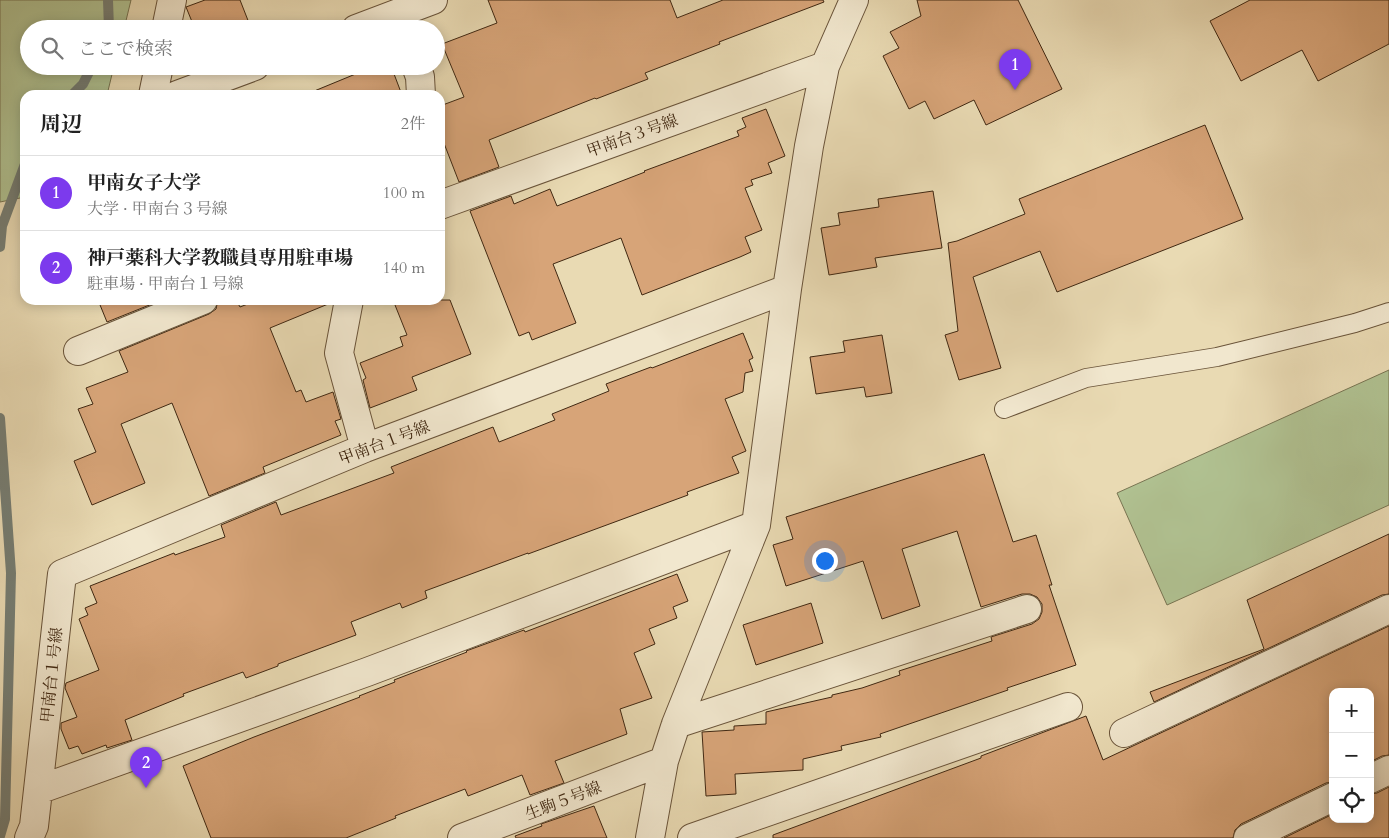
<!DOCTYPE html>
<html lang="ja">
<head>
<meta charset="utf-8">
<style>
  :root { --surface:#fff; --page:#f6f6f6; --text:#222; --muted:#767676; --line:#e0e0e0; --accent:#7c3aed }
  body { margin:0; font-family:Cardo,"Noto Serif JP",serif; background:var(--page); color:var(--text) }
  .controls { position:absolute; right:15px; bottom:15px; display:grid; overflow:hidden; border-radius:10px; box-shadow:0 2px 12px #0003 }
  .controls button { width:45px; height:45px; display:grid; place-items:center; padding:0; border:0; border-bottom:1px solid var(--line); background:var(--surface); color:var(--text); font:25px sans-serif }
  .you { position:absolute; left:824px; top:560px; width:18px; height:18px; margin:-12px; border:4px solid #fff; border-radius:50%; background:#1a73e8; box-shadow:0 0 0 8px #1a73e833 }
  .badge { display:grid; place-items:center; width:32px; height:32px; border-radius:50%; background:var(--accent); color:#fff; font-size:16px; font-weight:700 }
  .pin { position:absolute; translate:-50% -41px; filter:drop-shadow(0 1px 2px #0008) }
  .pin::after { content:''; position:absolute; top:26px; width:18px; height:15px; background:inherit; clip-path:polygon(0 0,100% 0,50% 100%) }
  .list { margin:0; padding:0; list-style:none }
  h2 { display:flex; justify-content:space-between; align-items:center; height:65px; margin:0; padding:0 20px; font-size:21px }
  h2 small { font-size:16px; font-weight:400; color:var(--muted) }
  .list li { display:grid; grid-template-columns:32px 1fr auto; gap:15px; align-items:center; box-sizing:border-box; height:75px; padding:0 20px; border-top:1px solid var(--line) }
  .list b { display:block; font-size:19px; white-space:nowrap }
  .list p { margin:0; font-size:16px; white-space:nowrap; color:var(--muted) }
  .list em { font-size:16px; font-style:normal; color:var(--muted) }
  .icon { flex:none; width:28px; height:28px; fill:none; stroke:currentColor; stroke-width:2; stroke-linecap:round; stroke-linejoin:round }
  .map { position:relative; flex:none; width:1389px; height:838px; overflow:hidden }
  .search { position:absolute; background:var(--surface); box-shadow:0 2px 12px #0003; left:20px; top:20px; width:425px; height:55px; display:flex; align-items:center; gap:12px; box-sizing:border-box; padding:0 18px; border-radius:28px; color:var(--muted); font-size:19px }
  .panel { position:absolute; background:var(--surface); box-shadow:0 2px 12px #0003; left:20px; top:90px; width:425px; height:215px; border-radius:15px }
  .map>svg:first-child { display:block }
  .green { fill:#b0c191; stroke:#787452 }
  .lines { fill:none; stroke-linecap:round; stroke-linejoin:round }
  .stream { stroke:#767e74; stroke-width:10 }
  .building { fill:#d7a478; stroke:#402812 }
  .service-casing { stroke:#6a543a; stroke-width:20 }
  .minor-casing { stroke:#6a543a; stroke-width:30 }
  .service { stroke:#f1e7ce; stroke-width:18 }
  .minor { stroke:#f1e7ce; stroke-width:28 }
  .labels { text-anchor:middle; stroke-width:4.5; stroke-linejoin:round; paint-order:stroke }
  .street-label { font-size:16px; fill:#402812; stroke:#f1e7ce }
</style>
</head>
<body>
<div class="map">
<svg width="1389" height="838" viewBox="0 0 1389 838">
  <rect width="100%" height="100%" fill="#e9dab3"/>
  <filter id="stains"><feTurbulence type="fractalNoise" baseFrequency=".004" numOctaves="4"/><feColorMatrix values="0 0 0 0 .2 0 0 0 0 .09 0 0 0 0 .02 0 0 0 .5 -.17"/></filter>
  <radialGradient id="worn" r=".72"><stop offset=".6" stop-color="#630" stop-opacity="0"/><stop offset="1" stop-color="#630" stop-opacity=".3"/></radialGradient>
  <path class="green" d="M0 0H131L124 29H29V66H114L107 95H25V197L0 202Z
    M1389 370V505L1167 605 1117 493Z"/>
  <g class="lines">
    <path class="stream" d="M108 0 109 29
      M72 95 83 84 92 66
      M0 247 2 226 25 164
      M0 418 11 573 5 819 0 836"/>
  </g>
  <path class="building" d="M205 0H240L249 23 234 29H195L186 7Z
    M488 0H670L677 18 723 0H823L824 2 719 42 720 44 645 73 648 79 596 99 595 98 489 140 499 167 459 182 440 133V106L464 97 442 44 497 23Z
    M917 0H1018L1062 89 986 125 974 100 934 119 925 101 909 109 883 56 899 48 890 32 921 16Z
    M1250 0H1389V44L1318 81 1302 50 1241 81 1210 21Z
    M375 66H391L402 95H307V94Z
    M766 109 785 156 768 163 772 173 751 180 753 185 745 188 762 230 745 237 751 252 740 257 642 295 621 238 553 264 576 323 532 340 529 332 519 336 470 211 511 196 514 204 550 189 557 206 645 172 644 171 739 136 737 131 746 127 742 118Z
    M1205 125 1243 219 1057 292 1040 251 973 277 1001 368 959 380 945 335 958 331 948 243 957 241 1025 214 1019 199Z
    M933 191 942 248 875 258 877 267 829 275 821 228 840 225 838 213 879 207 878 199Z
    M98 300H162L107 322Z
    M218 300H236L240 307 258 300H333V302L270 328 296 392 301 390 306 402 333 392 341 419 335 421 341 435 263 467 265 473 209 496 172 403 121 424 145 483 92 505 74 461 96 452 78 409 93 404 86 388 128 372 119 351 209 314 216 309Z
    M393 300H450L471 354 412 377 417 390 370 408 363 380 366 378 360 363 403 346 400 337 407 335Z
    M743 333 753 358 749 360 753 371 745 373 743 392 725 399 746 451 732 457 739 473 687 492 688 495 528 554V553L425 591 427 598 402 608 400 603 351 622 356 635 278 664V666L246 678 243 672 183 694 184 696 125 720 132 740 107 748 106 745 82 754 78 746 69 749 61 729V723L77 717 65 688 66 683 99 670 79 619 88 615 85 608 97 603 90 586 174 553 175 555 225 537 221 525 276 502 281 515 394 473 391 467 493 427 499 442 555 420 552 414 609 391 606 384 651 367 652 368Z
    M882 335 892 393 866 397 864 387 816 394 810 357 845 352 843 341Z
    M984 454 1013 542 1036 535 1052 585H1049L1076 665 1007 688 1008 690 880 734 881 737 841 746 842 750 803 759V770L735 774 736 794 706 796 702 732 734 730V726L766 724V712L832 697V695L862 688 900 675 899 671 992 641 991 637 1032 624 1039 619 1042 612V604L1037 597 1030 594H1022L981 607 957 531 902 549 920 606 882 619 863 561 786 586 773 545 793 539 786 517Z
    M1389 534V594L1382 595 1154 702 1150 692 1264 649 1247 600Z
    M677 574 688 601 673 607 677 618 649 629 655 644 634 653 652 698 620 709 627 734 555 761 564 783 530 795 522 775 468 796 465 789 395 816 396 818 346 838H211L183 766 254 737 360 697 359 696 395 682 394 680 467 652 466 651 524 630 525 632Z
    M811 603 823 643 756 665 743 625Z
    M1389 626V755L1382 756 1370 762V692H1333V782L1326 783 1241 824 1235 830 1233 838H773V835L981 758V756L1086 716 1103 760Z
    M1389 787V838H1284L1333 814V819H1370V794L1377 793Z
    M594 806 607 838H516L515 836 542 826 541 824Z"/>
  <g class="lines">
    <g class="service-casing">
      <path id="service" d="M1004 409 1086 378 1217 357 1355 323 1389 312"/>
    </g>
    <g class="minor-casing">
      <path id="minor" d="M166 29 172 0
        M356 29 433 0
        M416 66 420 77 421 95
        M153 95 159 66
        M177 95 255 66
        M440 205 825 66
        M349 300 339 353 365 448
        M78 351 203 300
        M676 724 1027 609
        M1124 733 1389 609
        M1370 779 1389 770
        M38 790 367 672 756 525
        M29 838 34 826 62 574 365 448 787 289
        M462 838 664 761
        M650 838 664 761 676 724 756 525 787 289 809 146 825 66 854 0
        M692 838 1068 707
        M1248 838 1333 797"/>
    </g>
    <use href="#service" class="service"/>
    <use href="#minor" class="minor"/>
  </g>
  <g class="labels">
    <g class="street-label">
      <text transform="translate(632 135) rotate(-20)" y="6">甲南台３号線</text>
      <text transform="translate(384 442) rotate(-21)" y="6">甲南台１号線</text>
      <text transform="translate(51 675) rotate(-84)" y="6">甲南台１号線</text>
      <text transform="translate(563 800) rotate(-21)" y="6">生駒５号線</text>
    </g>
  </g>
  <rect width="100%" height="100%" filter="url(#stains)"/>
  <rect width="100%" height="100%" fill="url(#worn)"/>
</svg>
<div class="controls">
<button>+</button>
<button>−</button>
<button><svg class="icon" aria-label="locate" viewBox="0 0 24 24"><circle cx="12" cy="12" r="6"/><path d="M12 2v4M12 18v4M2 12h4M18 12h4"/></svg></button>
</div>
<div class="you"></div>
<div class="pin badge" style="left:1015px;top:90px">1</div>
<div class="pin badge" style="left:146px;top:788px">2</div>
<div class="search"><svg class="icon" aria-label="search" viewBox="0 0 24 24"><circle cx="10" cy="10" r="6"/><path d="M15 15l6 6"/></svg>ここで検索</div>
<section class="panel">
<h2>周辺<small>2件</small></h2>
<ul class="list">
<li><span class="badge">1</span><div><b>甲南女子大学</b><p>大学 · 甲南台３号線</p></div><em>100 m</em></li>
<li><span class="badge">2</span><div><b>神戸薬科大学教職員専用駐車場</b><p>駐車場 · 甲南台１号線</p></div><em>140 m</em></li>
</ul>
</section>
</div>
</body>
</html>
